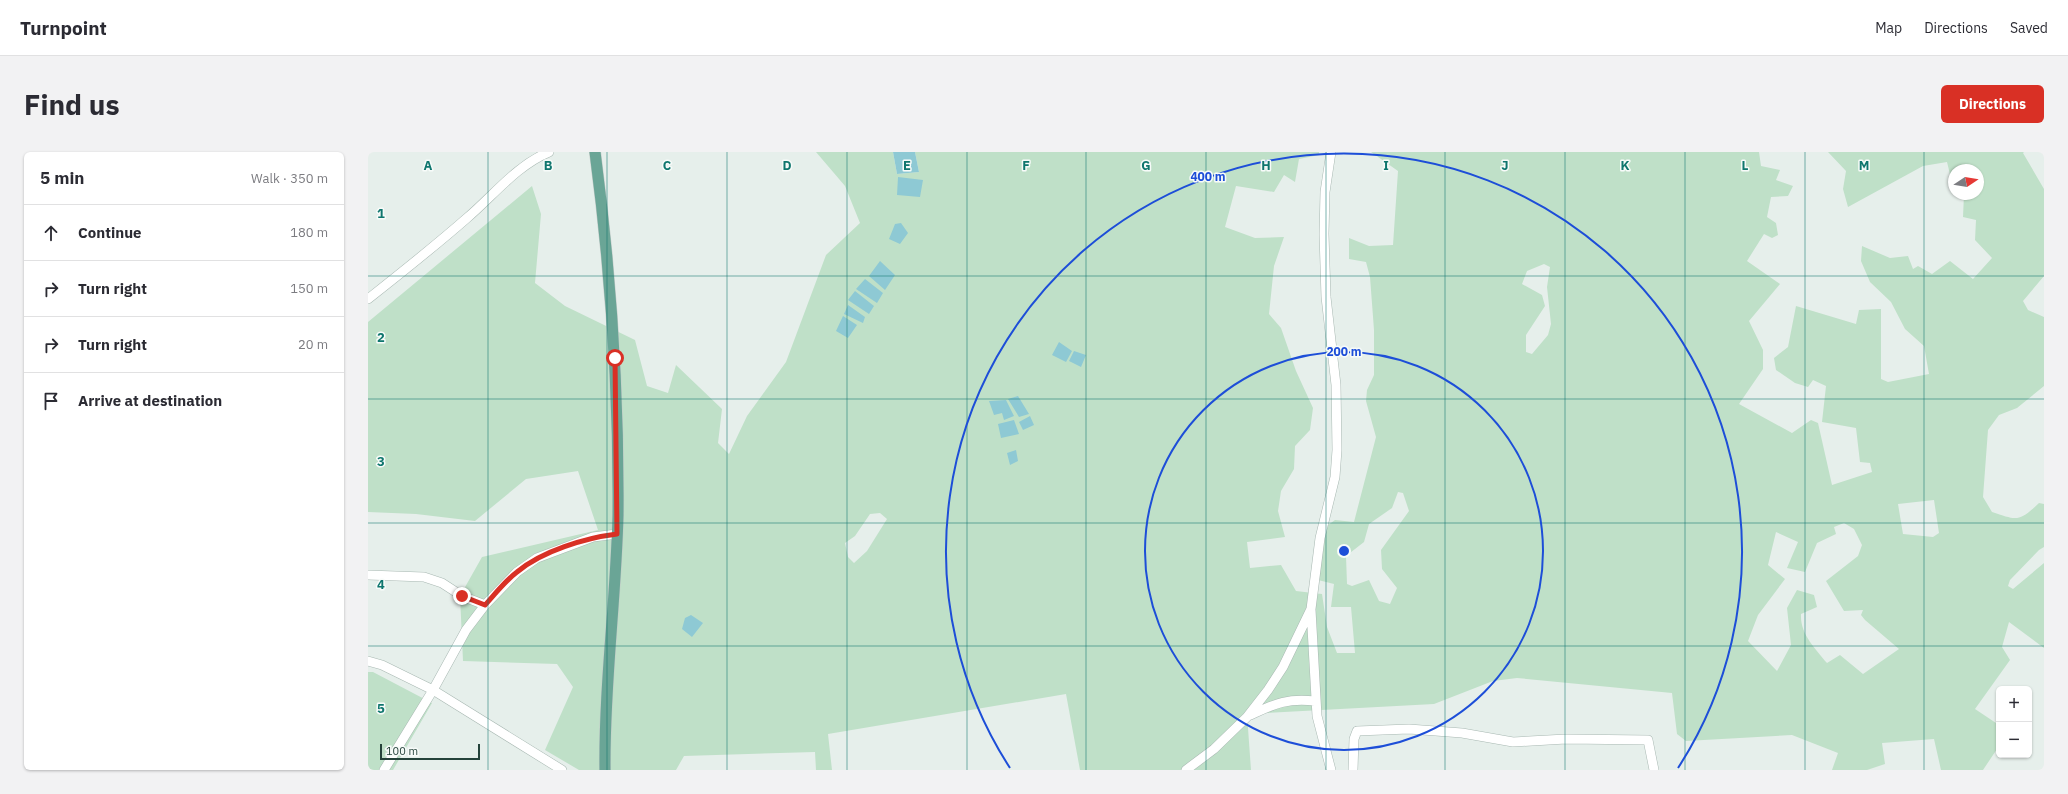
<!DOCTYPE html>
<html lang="en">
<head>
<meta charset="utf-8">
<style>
  :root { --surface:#fff; --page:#f2f2f3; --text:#2b2b33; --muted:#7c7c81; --line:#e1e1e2; --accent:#d93025 }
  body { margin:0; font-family:"IBM Plex Sans",sans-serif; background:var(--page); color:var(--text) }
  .controls { position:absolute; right:12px; bottom:12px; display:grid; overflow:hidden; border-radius:6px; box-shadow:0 1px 3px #0004 }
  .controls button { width:36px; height:36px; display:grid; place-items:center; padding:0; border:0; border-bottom:1px solid var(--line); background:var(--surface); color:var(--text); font:20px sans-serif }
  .compass { position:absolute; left:1580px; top:12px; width:36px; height:36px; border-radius:50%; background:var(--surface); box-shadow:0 1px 3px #0004; rotate:78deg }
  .scale { position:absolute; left:12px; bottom:10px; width:100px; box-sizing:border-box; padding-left:4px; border:2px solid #24423a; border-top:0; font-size:11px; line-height:14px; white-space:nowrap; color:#24423a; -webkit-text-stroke:3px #f7fbf9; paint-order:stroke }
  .stop { position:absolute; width:12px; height:12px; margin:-9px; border:3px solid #d93025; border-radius:50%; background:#fff }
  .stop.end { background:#d93025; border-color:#fff; box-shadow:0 1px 4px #0008 }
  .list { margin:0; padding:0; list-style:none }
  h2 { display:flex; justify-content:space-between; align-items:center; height:52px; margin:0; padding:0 16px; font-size:17px }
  h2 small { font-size:13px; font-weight:400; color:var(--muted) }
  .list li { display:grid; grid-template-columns:26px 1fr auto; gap:12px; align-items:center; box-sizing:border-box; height:56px; padding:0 16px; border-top:1px solid var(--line) }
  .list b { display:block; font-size:15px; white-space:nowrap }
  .list em { font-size:13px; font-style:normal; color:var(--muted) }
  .icon { flex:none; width:22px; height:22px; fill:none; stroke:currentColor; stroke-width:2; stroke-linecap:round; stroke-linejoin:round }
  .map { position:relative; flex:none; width:1676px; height:618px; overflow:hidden; border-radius:6px }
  header { display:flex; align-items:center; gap:24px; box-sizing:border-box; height:56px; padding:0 20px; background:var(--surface); border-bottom:1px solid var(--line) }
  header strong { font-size:19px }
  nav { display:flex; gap:22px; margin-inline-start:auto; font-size:14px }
  .intro { display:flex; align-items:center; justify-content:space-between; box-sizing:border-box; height:96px; padding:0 24px }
  h1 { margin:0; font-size:28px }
  .button { padding:10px 18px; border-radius:6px; background:var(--accent); color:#fff; font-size:14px; font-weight:700 }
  main { display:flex; gap:24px; padding:0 24px }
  aside { flex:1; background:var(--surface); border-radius:6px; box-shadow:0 1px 3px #0004 }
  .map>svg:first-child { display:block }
  .green { fill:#bfe0c8; fill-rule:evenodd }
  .water { fill:#8ec9d4 }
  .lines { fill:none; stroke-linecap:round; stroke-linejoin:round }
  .minor-casing { stroke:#a8b8b2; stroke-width:10 }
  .major-casing { stroke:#c2cac8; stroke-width:12 }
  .minor { stroke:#fff; stroke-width:9 }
  .major { stroke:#6aa596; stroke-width:11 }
  .route { stroke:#d93025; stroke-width:5 }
  .grid { fill:none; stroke:#0f766e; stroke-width:1; stroke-opacity:0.55 }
  .ring { fill:none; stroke:#1d4ed8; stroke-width:2 }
  .grid-label { font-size:13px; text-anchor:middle; font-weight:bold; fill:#0f766e; stroke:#f7fbf9; stroke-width:3; stroke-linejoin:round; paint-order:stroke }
  .centre { fill:#1d4ed8; stroke:#f7fbf9; stroke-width:2 }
  .ring-label { font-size:12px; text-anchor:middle; font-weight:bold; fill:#1d4ed8; stroke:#f7fbf9; stroke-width:3; stroke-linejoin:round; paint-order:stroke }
</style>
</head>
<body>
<header>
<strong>Turnpoint</strong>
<nav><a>Map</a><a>Directions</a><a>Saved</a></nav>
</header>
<div class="intro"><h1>Find us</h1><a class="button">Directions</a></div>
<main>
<aside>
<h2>5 min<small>Walk · 350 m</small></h2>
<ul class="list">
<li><svg class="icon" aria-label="ahead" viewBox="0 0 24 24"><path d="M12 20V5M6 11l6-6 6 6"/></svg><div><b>Continue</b></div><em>180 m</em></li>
<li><svg class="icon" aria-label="right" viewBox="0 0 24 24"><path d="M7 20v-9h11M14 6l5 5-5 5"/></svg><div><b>Turn right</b></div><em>150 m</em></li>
<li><svg class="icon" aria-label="right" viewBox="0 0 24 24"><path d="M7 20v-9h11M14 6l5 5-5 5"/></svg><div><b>Turn right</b></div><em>20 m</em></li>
<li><svg class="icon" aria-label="arrive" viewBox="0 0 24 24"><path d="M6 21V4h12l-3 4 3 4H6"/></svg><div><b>Arrive at destination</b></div></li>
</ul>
</aside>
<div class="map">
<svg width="1676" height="618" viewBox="0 0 1676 618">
  <rect width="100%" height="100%" fill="#e6efeb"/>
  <path class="green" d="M448 0H525L529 22 551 20 547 0H951V3L931 7 927 30 916 23 906 40 868 34 857 75 887 86 916 85 906 114 901 162 913 176 928 219 945 256 942 278 927 294 926 317 913 339 910 359 917 385 879 390 882 416 913 413 928 439 954 442 959 475 969 501H987L983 455H963L966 432 950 428 956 376 967 368 986 370 1008 285 998 249 999 238 1006 223V178L1002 125 998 110 981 107V86L1001 94 1025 93 1030 19 1003 0H1391L1393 14 1412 18 1408 28 1425 34 1420 44 1403 45 1399 65 1408 71 1410 83 1404 86 1396 82 1379 109 1412 132 1381 169 1395 198V217L1371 252 1424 281 1443 268 1450 271 1464 333 1504 320 1502 311 1492 310 1488 276 1454 270 1458 234 1445 228 1440 235 1427 231 1408 218 1406 206 1420 195 1428 154 1488 172 1491 158 1513 157V227L1520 230 1561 222 1556 194 1537 177 1523 150 1502 130 1493 109 1494 94 1522 106 1540 104 1545 117 1550 114 1564 122 1582 109 1605 127 1624 106 1607 88 1608 68 1595 65 1596 42H1610V18H1586V39L1579 10 1555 14 1480 55 1475 37 1478 19 1460 0H1656L1655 1 1676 37V124L1655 149 1660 158 1676 165V234L1649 256 1631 263 1620 278 1615 345 1624 360C1649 368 1650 371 1671 351L1676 352V395L1671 398 1642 428 1640 434 1645 437 1676 411V496L1641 470 1634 495 1642 508 1607 557 1631 573V594L1615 618H1573L1566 587 1514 591 1517 612 1499 618H1464L1470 601 1424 583 1318 589 1309 582 1304 541 1149 526 1125 529 1066 552 879 562 883 618H712L698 542 460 582 464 618H448L447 600 316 604 308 618H211L177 598 205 535 189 512 95 509 92 444 114 405 230 378 210 319 158 327 107 369 48 362 0 360V170L164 34 173 62 167 131 197 154 267 188 279 234 300 241 308 213 354 257 350 291 361 302 379 264 418 210 458 103 492 71 477 34ZM1176 112 1182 115 1179 135 1183 172 1180 183 1164 202 1158 200V183L1177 154 1174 143 1154 132 1159 119ZM1030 340 1035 341 1041 359 1013 398 1014 417 1029 436 1022 452 1011 449 1001 428 984 434 979 432 978 404 996 390 1001 372 1024 356ZM1566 348 1571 381 1565 385 1535 382 1530 352ZM512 361 519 367 499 399 486 411 480 405 477 391 487 384 502 362ZM1476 371 1486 377 1494 393 1490 404 1458 429 1476 459 1495 458 1493 463 1497 468 1531 497 1495 522 1472 503 1459 511C1447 496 1432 482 1433 462L1449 455 1446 443 1429 438 1419 456 1423 493 1409 519 1380 489 1390 463 1417 427 1400 413 1408 380 1430 390 1419 416 1437 420 1449 391 1468 382 1466 375Z
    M0 520H5L64 551 25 618H0Z"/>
  <path class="water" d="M525 0H547L551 20 529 22Z
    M530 25 555 28 552 45 529 43Z
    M533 71 540 81 532 92 521 87 527 72Z
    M512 109 527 123 517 138 501 124Z
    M497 127 515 141 509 151 488 137Z
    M487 139 506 154 501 162 480 148Z
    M480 153 497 165 495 171 476 162Z
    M475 164 489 173 480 186 468 179Z
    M691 190 704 199 698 210 684 203Z
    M706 199 718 203 713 215 701 209Z
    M650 244 661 262 651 265 640 247Z
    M638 248 646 264 636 268 634 261 626 263 621 249Z
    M662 264 666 273 655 278 651 270Z
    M646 268 651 282 633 286 630 272Z
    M648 298 650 309 642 313 639 301Z
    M323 463 335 471 324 485 314 477 317 466Z"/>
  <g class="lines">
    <g class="minor-casing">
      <path id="minor" d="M0 147C33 121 67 94 99 66 125 44 149 13 181 0
        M0 423 56 425 74 431 94 444 117 453
        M943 458 949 564 963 618
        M0 509 14 513 65 538 194 618
        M880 564C907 552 917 546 947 549
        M16 618 65 538 98 478 117 453 149 420 169 406 225 385 249 382
        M818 618 846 597 879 565 900 538 915 515 943 457 952 386 967 325 969 298 968 233 958 145 956 82 957 40 963 0
        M985 618 986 587 989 579 1041 577 1094 581 1145 590 1198 587 1280 588 1286 618"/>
    </g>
    <g class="major-casing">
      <path id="major" d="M227 0C243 121 251 241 250 363 248 448 236 533 237 618"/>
    </g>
    <use href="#minor" class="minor"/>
    <use href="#major" class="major"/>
  </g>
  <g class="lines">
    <path class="route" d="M94 444 117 453C127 442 137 429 149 420 174 399 217 386 249 382L247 206"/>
  </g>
  <path class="grid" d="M120 0V618M239 0V618M359 0V618M479 0V618M599 0V618M718 0V618M838 0V618M958 0V618M1077 0V618M1197 0V618M1317 0V618M1437 0V618M1556 0V618M0 124H1676M0 247H1676M0 371H1676M0 494H1676"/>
  <g class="ring">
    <circle cx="976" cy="399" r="199"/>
    <path d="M642 616A398 398 0 1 1 1310 616"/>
  </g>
  <g class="grid-label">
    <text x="60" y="18">A</text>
    <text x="180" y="18">B</text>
    <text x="299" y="18">C</text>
    <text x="419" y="18">D</text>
    <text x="539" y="18">E</text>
    <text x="658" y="18">F</text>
    <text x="778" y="18">G</text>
    <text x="898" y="18">H</text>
    <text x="1018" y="18">I</text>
    <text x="1137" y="18">J</text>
    <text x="1257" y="18">K</text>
    <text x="1377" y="18">L</text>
    <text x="1496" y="18">M</text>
    <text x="13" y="66">1</text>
    <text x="13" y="190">2</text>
    <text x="13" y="314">3</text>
    <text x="13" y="437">4</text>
    <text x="13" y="561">5</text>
  </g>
  <circle cx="976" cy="399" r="6" class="centre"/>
  <g class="ring-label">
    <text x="840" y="29">400 m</text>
    <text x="976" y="204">200 m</text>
  </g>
</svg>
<div class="controls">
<button>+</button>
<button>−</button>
</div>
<svg class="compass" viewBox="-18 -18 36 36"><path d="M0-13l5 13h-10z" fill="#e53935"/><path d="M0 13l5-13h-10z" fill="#7c7c81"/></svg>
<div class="scale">100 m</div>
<div class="stop" style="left:247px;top:206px"></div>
<div class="stop end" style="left:94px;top:444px"></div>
</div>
</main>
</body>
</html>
